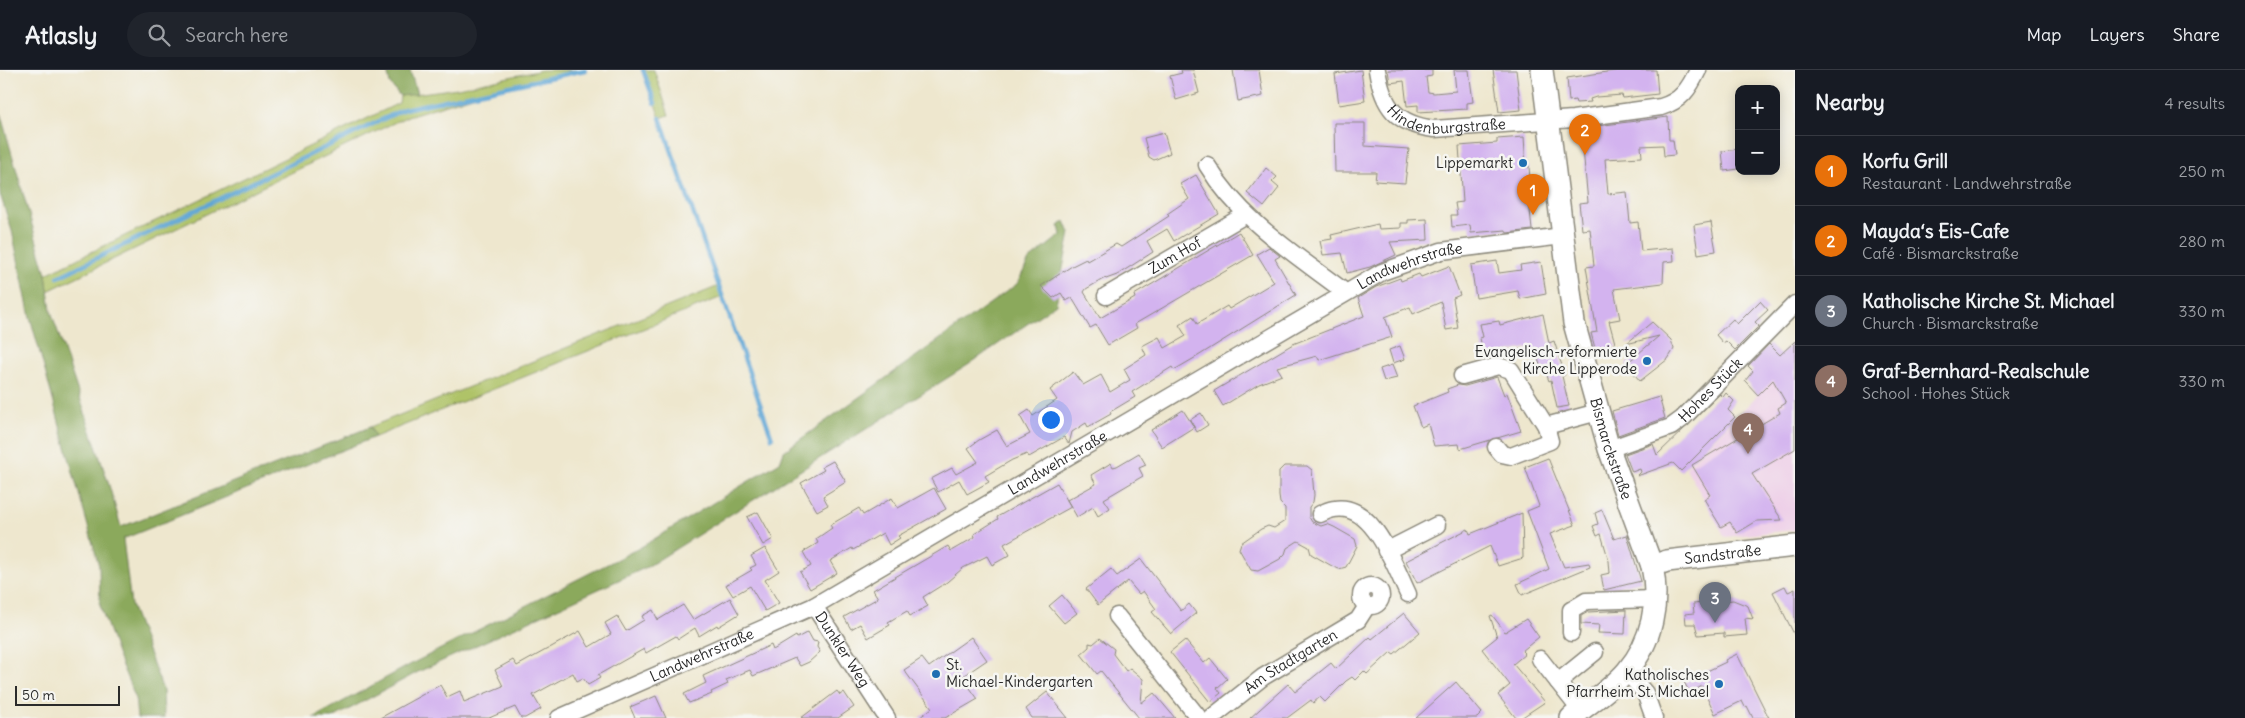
<!DOCTYPE html>
<html lang="en">
<head>
<meta charset="utf-8">
<style>
  :root { --surface:#171b24; --page:#20242c; --text:#f1f3f6; --muted:#9ea1a6; --line:#363941; --accent:#1a73e8 }
  body { margin:0; font-family:Delius,sans-serif; background:var(--page); color:var(--text) }
  .controls { position:absolute; right:15px; top:15px; display:grid; overflow:hidden; border-radius:10px; box-shadow:0 2px 12px #0003 }
  .controls button { width:45px; height:45px; display:grid; place-items:center; padding:0; border:0; border-bottom:1px solid var(--line); background:var(--surface); color:var(--text); font:25px sans-serif }
  .scale { position:absolute; left:15px; bottom:12px; width:105px; box-sizing:border-box; padding-left:5px; border:2px solid #2b2b2b; border-top:0; font-size:14px; line-height:18px; white-space:nowrap; color:#2b2b2b; -webkit-text-stroke:4px #f6f6f2; paint-order:stroke }
  .you { position:absolute; left:1050px; top:349px; width:18px; height:18px; margin:-12px; border:4px solid #fff; border-radius:50%; background:#1a73e8; box-shadow:0 0 0 8px #1a73e833 }
  .badge { display:grid; place-items:center; width:32px; height:32px; border-radius:50%; background:var(--accent); color:#fff; font-size:16px; font-weight:700 }
  .pin { position:absolute; translate:-50% -41px; filter:drop-shadow(0 1px 2px #0008) }
  .pin::after { content:''; position:absolute; top:26px; width:18px; height:15px; background:inherit; clip-path:polygon(0 0,100% 0,50% 100%) }
  .list { margin:0; padding:0; list-style:none }
  h2 { display:flex; justify-content:space-between; align-items:center; height:65px; margin:0; padding:0 20px; font-size:21px }
  h2 small { font-size:16px; font-weight:400; color:var(--muted) }
  .list li { display:grid; grid-template-columns:32px 1fr auto; gap:15px; align-items:center; box-sizing:border-box; height:70px; padding:0 20px; border-top:1px solid var(--line) }
  .list b { display:block; font-size:19px; white-space:nowrap }
  .list p { margin:0; font-size:16px; white-space:nowrap; color:var(--muted) }
  .list em { font-size:16px; font-style:normal; color:var(--muted) }
  .icon { flex:none; width:28px; height:28px; fill:none; stroke:currentColor; stroke-width:2; stroke-linecap:round; stroke-linejoin:round }
  .map { position:relative; flex:none; width:1795px; height:648px; overflow:hidden }
  header { display:flex; align-items:center; gap:30px; box-sizing:border-box; height:70px; padding:0 25px; background:var(--surface); border-bottom:1px solid var(--line) }
  header strong { font-size:24px }
  nav { display:flex; gap:28px; margin-inline-start:auto; font-size:18px }
  .search { width:350px; height:45px; background:var(--page); display:flex; align-items:center; gap:12px; box-sizing:border-box; padding:0 18px; border-radius:28px; color:var(--muted); font-size:19px }
  main { display:flex }
  aside { flex:1; background:var(--surface) }
  .map>svg:first-child { display:block }
  .built { fill:#eed0e8 }
  .green { fill:#afc367; stroke:#6d7749 }
  .forest { fill:#8ba95c; stroke:#5b6a44 }
  .lines { fill:none; stroke-linecap:round; stroke-linejoin:round }
  .stream { stroke:#5ea6d5; stroke-width:4.5 }
  .building { fill:#d3b3ef }
  .minor-casing { stroke:#8c897c; stroke-width:19 }
  .major-casing { stroke:#8c897c; stroke-width:24 }
  .minor { stroke:#fff; stroke-width:16 }
  .major { stroke:#fff; stroke-width:21 }
  .poi-dot { fill:#1f6fb2; stroke:#f6f6f2; stroke-width:2 }
  .labels { text-anchor:middle; stroke-width:5; stroke-linejoin:round; paint-order:stroke }
  .street-label { font-size:15px; fill:#2b2b2b; stroke:#f6f6f2 }
  .poi-label { font-size:15px; fill:#2b2b2b; stroke:#f6f6f2; text-anchor:end }
</style>
</head>
<body>
<header>
<strong>Atlasly</strong>
<div class="search"><svg class="icon" aria-label="search" viewBox="0 0 24 24"><circle cx="10" cy="10" r="6"/><path d="M15 15l6 6"/></svg>Search here</div>
<nav><a>Map</a><a>Layers</a><a>Share</a></nav>
</header>
<main>
<div class="map">
<svg width="1795" height="648" viewBox="0 0 1795 648">
  <rect width="100%" height="100%" fill="#f6f6f2"/>
  <filter id="ink" filterUnits="userSpaceOnUse"><feTurbulence type="fractalNoise" baseFrequency=".02" numOctaves="2"/><feDisplacementMap in="SourceGraphic" scale="10" xChannelSelector="R" yChannelSelector="G"/><feConvolveMatrix kernelMatrix="1 2 1 2 8 2 1 2 1" color-interpolation-filters="sRGB"/></filter>
  <filter id="wash" filterUnits="userSpaceOnUse"><feTurbulence type="fractalNoise" baseFrequency=".0096" numOctaves="4" result="noise"/><feDisplacementMap in="SourceGraphic" scale="20" xChannelSelector="R" yChannelSelector="G"/><feGaussianBlur stdDeviation="1.12" result="paint"/><feColorMatrix in="noise" values="0 0 0 0 0 0 0 0 0 0 0 0 0 0 0 0 0 1.4 0 .05"/><feComposite in="paint" operator="in"/></filter>
  <g filter="url(#wash)">
    <rect width="100%" height="100%" fill="#eee7ce"/>
    <path class="built" d="M1795 287V460L1725 467 1686 398Z"/>
    <path class="green" d="M542 0H585L492 20 408 46 48 221 46 204 399 33 400 26 458 18Z
      M643 0H654L669 45 660 48Z
      M719 216 722 227 375 367 370 357Z"/>
    <path class="forest" d="M387 0H410L417 24 400 26 390 14Z
      M0 42 46 204 51 241 109 415 121 457 370 357 375 367 123 469 131 535 163 620 164 648H137L135 627 117 584 100 535 99 496 30 247 12 161 0 124Z
      M1065 151 1070 163 1056 234 968 295 647 497 418 602 333 648H313L415 592 641 477 780 392 784 381 1017 214 1029 190 1061 165 1059 156Z"/>
    <g class="lines">
      <path class="stream" d="M643 0 655 33
        M660 48 772 368
        M58 207 404 39 585 0"/>
    </g>
    <g id="blocks">
      <path class="building" d="M1181 0H1193L1199 23 1176 30 1170 6 1182 3Z
        M1233 0H1259L1263 26 1238 31Z
        M1361 0 1365 31 1339 35 1335 4Z
        M1388 0H1432V6L1426 7 1428 22 1434 23 1456 21 1454 0H1469L1473 32 1467 33V39L1418 42V35L1407 36 1404 11 1390 13Z
        M1493 0H1516L1521 40 1499 42Z
        M1620 0H1656L1658 24 1623 28 1622 25 1596 27 1590 29 1591 32 1576 33 1575 30 1569 31 1567 8Z
        M1668 47 1669 70H1673L1675 85 1664 86 1663 75 1641 76 1642 87 1605 89 1608 124 1627 122 1630 153 1638 152 1641 181 1673 178 1674 191 1664 192 1663 213 1614 219 1620 249 1609 251 1616 277 1596 282 1591 263 1597 262 1586 197 1594 196 1590 159 1582 160 1579 133 1588 132 1581 58Z
        M1334 53H1365V76L1409 79 1405 113 1375 111 1376 102H1335Z
        M1164 63 1170 83 1154 90 1149 87 1144 68Z
        M1524 67 1526 97 1529 96 1530 110H1527L1532 160 1507 163 1506 160 1471 163 1470 155 1452 157 1451 145H1457L1455 133 1463 132 1459 76 1497 73V69Z
        M1739 79V99L1724 101 1722 81Z
        M1266 98 1277 107 1272 112 1279 118 1264 137 1247 123Z
        M1196 105 1219 144 1174 171 1167 159 1147 171 1153 182 1117 205 1106 209 1105 208 1086 219 1084 222 1100 248 1135 228 1134 225 1239 162 1253 185 1135 254 1137 258 1108 275 1096 255 1090 258 1072 228 1066 231 1061 223 1053 228 1041 216 1072 196 1086 189 1087 191 1116 174 1121 177 1169 146 1167 144 1189 129 1180 114Z
        M1427 149 1428 170 1390 172 1396 185 1370 197 1347 203 1342 183 1323 185 1320 171 1332 169 1331 165 1378 154 1379 159 1401 158V153H1408V150Z
        M1711 152 1716 181 1698 184 1694 155Z
        M1269 177 1280 186 1275 189 1296 225 1198 286 1174 300 1172 297 1132 322 1135 327 1110 342 1111 344 1088 357 1086 353 1072 362 1069 374 1064 367 1029 387 1027 384 1012 390 985 406 989 412 967 424 959 410 938 422 931 409 952 398 956 404 978 392 968 378 979 370 997 360 1007 376 1030 364 1020 346 1029 340 1033 346 1057 330 1050 320 1073 302 1083 315 1101 305 1110 322 1130 310 1124 299 1146 285 1142 276 1159 267 1165 278 1186 266 1179 255 1193 246 1197 254 1227 236 1229 239 1274 212 1257 184Z
        M1497 191 1499 203 1521 200 1520 195 1541 192 1546 224 1520 229 1518 221 1476 228 1471 195Z
        M1449 196 1460 225 1453 228 1458 258 1446 260 1441 232 1413 244 1410 237 1385 247 1392 267 1319 290 1317 286 1277 297 1282 305 1259 314 1223 336 1214 321 1293 274 1364 246 1358 228 1376 217 1400 208 1401 211 1419 204 1421 207Z
        M1760 231 1768 240 1755 252 1759 256 1735 280 1726 271 1723 273 1716 265 1733 249 1737 254Z
        M1543 244 1549 273 1554 271 1565 305 1562 306 1569 336 1557 338 1551 310 1549 311 1544 298 1541 299 1537 285 1530 287 1527 278 1484 287 1480 268 1483 267 1480 254 1499 251 1500 255Z
        M1652 252 1671 270 1674 279 1668 289 1640 311 1626 294 1659 266 1626 274Z
        M1795 271V379L1752 404 1782 450 1757 451 1737 463 1730 452 1721 457 1704 429 1710 425 1692 395 1780 343 1778 338 1786 333 1773 310 1758 325 1745 311 1753 301 1748 296 1769 274 1780 285Z
        M1400 276 1405 289 1393 293 1389 280Z
        M1392 295 1397 308 1384 311 1380 299Z
        M1497 307 1504 325 1507 323 1521 361 1460 379 1459 374 1434 376 1428 354 1421 357 1413 336 1448 322 1447 319 1458 315 1465 316Z
        M1726 323 1734 331 1728 340 1735 347 1681 401 1673 393 1637 406 1641 402 1640 399 1632 402 1625 384 1653 374 1657 385 1720 324 1723 327Z
        M1659 327 1665 348 1618 365 1612 341Z
        M1183 340 1194 357 1162 377 1151 360Z
        M1201 343 1208 355 1197 362 1190 350Z
        M1139 383 1146 395 1139 398 1143 406 1104 429 1110 438 1098 446 1093 437 1077 447 1067 430 1096 414 1091 405 1111 393 1113 397 1117 396Z
        M1548 388 1575 455 1550 464 1564 497 1589 493 1590 497 1522 525 1517 514 1549 499 1527 441 1539 436 1525 397Z
        M833 391 846 412 823 426 828 435 817 441 801 413 824 400 822 397Z
        M1284 396H1307L1312 400 1314 425 1313 432 1309 437V447L1312 452 1321 456 1327 454 1334 457 1355 469 1357 476 1346 497 1339 499 1332 496 1311 484 1309 477 1298 471 1287 478 1285 484 1280 489 1258 501 1251 500 1239 479 1241 473 1261 459 1268 456 1274 458 1285 451V438L1280 433 1279 426V401Z
        M1057 413 1071 437 1004 474 1010 485 992 495 987 486 963 498 947 512 923 527 928 536 910 546 907 541 888 552 890 555 868 568 860 554 851 559 844 547 878 528 873 520 948 476 951 481 975 467 974 464 998 449 997 447Z
        M934 418 946 439 898 466 900 468 889 475 883 463 853 480 852 478 830 491 837 503 810 519 800 502 811 496 803 482 818 473 816 469 832 458 830 455 859 438 863 445 892 428 898 438Z
        M1602 440 1614 469 1627 465 1641 511 1604 520 1601 505 1610 503 1609 491 1601 464 1597 466 1593 456 1598 454 1595 443Z
        M758 442 773 469 763 475 747 447Z
        M1522 443 1523 488 1498 496 1490 476 1417 513 1406 491 1468 459 1470 464Z
        M765 478 779 501 765 510 779 533 765 541 750 516 733 526 726 515 752 500 750 498 756 495 751 486Z
        M1141 489 1181 541 1189 534 1196 543 1171 564 1152 542 1156 539 1143 521 1139 524 1128 511 1098 535 1086 519 1111 499 1117 506Z
        M1785 516 1788 522 1795 519V566L1773 522Z
        M1062 525 1077 543 1064 553 1049 536Z
        M730 528 739 544 718 557 717 555 699 566 695 558 678 569 676 566 646 583 644 579 598 605 600 608 588 615 583 608 577 611 573 603 533 625 541 639 525 648H521L515 637 489 648H380L440 615 447 627 460 621 464 632 503 616 495 600 513 590 517 596 580 561 589 577 611 564 605 553 617 546 626 561 644 550 642 546 653 540 658 550 683 535 693 550Z
        M1733 530 1748 536 1753 549 1745 548 1747 565 1724 567V563L1698 565 1695 554H1686L1685 544 1694 543 1693 534Z
        M1626 540 1625 564 1598 563 1599 555 1581 554V546L1588 542Z
        M1404 543 1420 562 1394 584 1391 582 1367 604 1364 601 1355 610 1352 607 1346 611 1325 632 1320 627 1313 633 1311 630 1287 648H1250L1288 614 1295 622 1331 593 1336 599 1370 567 1372 569Z
        M1492 545 1505 562 1526 549 1539 567 1522 581 1525 584 1513 594 1545 632 1521 648H1516L1498 625 1510 615 1482 579 1497 567 1490 546Z
        M808 562 813 571 818 572 817 577 820 582 809 592 800 596 795 588 753 606 750 600 726 610 728 614 711 622 712 624 689 633 684 624 706 613 703 606 771 575 773 580 796 566 797 568Z
        M971 567 987 590 962 607 978 629 945 648H919L932 638 904 600 922 588 929 597Z
        M1100 568 1114 579 1113 584 1126 601 1130 598 1143 609 1141 633 1154 623 1175 648H1139L1101 601 1097 604 1081 584 1089 577V573L1093 574Z
        M1185 570 1204 593 1210 588 1227 609 1217 618 1221 623 1210 632 1170 582Z
        M1737 584 1769 648H1753L1747 636 1745 637 1742 631 1715 644 1702 616 1690 623 1684 612 1726 592 1725 590Z
        M1456 612 1482 643 1477 648H1416Z
        M837 621 840 625 844 622 854 637 838 648H801Z
        M1047 622 1068 648H1032L1026 639Z
        M656 626 666 648H635L630 637Z"/>
    </g>
  </g>
  <g filter="url(#ink)">
    <use href="#blocks" fill-opacity="0" stroke="#8c897c" stroke-width="1"/>
    <g class="lines">
      <g class="minor-casing">
        <g id="minor">
          <path id="s1" d="M1377 0C1383 37 1396 54 1434 59L1573 49 1661 37C1681 31 1689 19 1698 0"/>
          <path d="M1207 95C1240 150 1295 184 1345 222"/>
          <path id="s2" d="M1106 226 1245 145"/>
          <path d="M1462 306 1498 296 1511 300 1546 356"/>
          <path d="M1496 377 1502 384 1511 386 1550 371 1546 356 1598 342"/>
          <path id="s3" d="M1609 379 1671 357 1682 349 1795 234"/>
          <path d="M1320 444C1325 442 1330 439 1335 439 1373 432 1395 497 1408 524"/>
          <path d="M1386 481 1437 455"/>
          <circle cx="1371" cy="526" r="10"/>
          <path id="s4" d="M814 536 887 648"/>
          <path d="M1117 546 1199 648"/>
          <path d="M1571 563V540L1586 531 1656 529"/>
          <path d="M1540 589 1580 640"/>
          <path d="M1627 602 1645 623 1654 648"/>
          <path d="M1558 612 1595 582"/>
          <path id="s5" d="M559 648 814 536 1382 202 1441 181 1563 166"/>
          <path id="s6" d="M1211 648 1263 607 1358 550 1367 536"/>
        </g>
      </g>
      <g class="major-casing">
        <g id="major">
          <path id="s7" d="M1542 0 1574 253 1609 379 1652 496C1660 532 1652 572 1627 601 1612 619 1589 633 1571 648"/>
          <path id="s8" d="M1652 496 1667 491 1795 476"/>
        </g>
      </g>
      <use href="#minor" class="minor"/>
      <use href="#major" class="major"/>
    </g>
  </g>
  <g class="poi-dot">
    <circle cx="1523" cy="93" r="5"/>
    <circle cx="1647" cy="291" r="5"/>
    <circle cx="936" cy="604" r="5"/>
    <circle cx="1719" cy="614" r="5"/>
  </g>
  <g class="labels">
    <g class="street-label">
      <text dy="5" stroke="none"><textPath href="#s1" startOffset="101">Hindenburgstraße</textPath></text>
      <text dy="5" stroke="none"><textPath href="#s2" startOffset="80">Zum Hof</textPath></text>
      <text dy="5" stroke="none"><textPath href="#s5" startOffset="966">Landwehrstraße</textPath></text>
      <text dy="5" stroke="none"><textPath href="#s3" startOffset="120">Hohes Stück</textPath></text>
      <text dy="5" stroke="none"><textPath href="#s7" startOffset="386">Bismarckstraße</textPath></text>
      <text dy="5" stroke="none"><textPath href="#s5" startOffset="561">Landwehrstraße</textPath></text>
      <text dy="5" stroke="none"><textPath href="#s8" startOffset="72">Sandstraße</textPath></text>
      <text dy="5" stroke="none"><textPath href="#s4" startOffset="52">Dunkler Weg</textPath></text>
      <text dy="5" stroke="none"><textPath href="#s5" startOffset="156">Landwehrstraße</textPath></text>
      <text dy="5" stroke="none"><textPath href="#s6" startOffset="98">Am Stadtgarten</textPath></text>
    </g>
    <g class="poi-label">
      <text x="1513" y="98">Lippemarkt</text>
      <text x="1637" y="287">Evangelisch-reformierte<tspan x="1637" dy="17">Kirche Lipperode</tspan></text>
      <text x="946" y="600" text-anchor="start">St.<tspan x="946" dy="17">Michael-Kindergarten</tspan></text>
      <text x="1709" y="610">Katholisches<tspan x="1709" dy="17">Pfarrheim St. Michael</tspan></text>
    </g>
  </g>
</svg>
<div class="controls">
<button>+</button>
<button>−</button>
</div>
<div class="scale">50 m</div>
<div class="you"></div>
<div class="pin badge" style="left:1533px;top:145px;background:#e8710a">1</div>
<div class="pin badge" style="left:1585px;top:85px;background:#e8710a">2</div>
<div class="pin badge" style="left:1715px;top:553px;background:#6b7280">3</div>
<div class="pin badge" style="left:1748px;top:384px;background:#8d6e63">4</div>
</div>
<aside>
<h2>Nearby<small>4 results</small></h2>
<ul class="list">
<li><span class="badge" style="background:#e8710a">1</span><div><b>Korfu Grill</b><p>Restaurant · Landwehrstraße</p></div><em>250 m</em></li>
<li><span class="badge" style="background:#e8710a">2</span><div><b>Mayda‘s Eis-Cafe</b><p>Café · Bismarckstraße</p></div><em>280 m</em></li>
<li><span class="badge" style="background:#6b7280">3</span><div><b>Katholische Kirche St. Michael</b><p>Church · Bismarckstraße</p></div><em>330 m</em></li>
<li><span class="badge" style="background:#8d6e63">4</span><div><b>Graf-Bernhard-Realschule</b><p>School · Hohes Stück</p></div><em>330 m</em></li>
</ul>
</aside>
</main>
</body>
</html>
